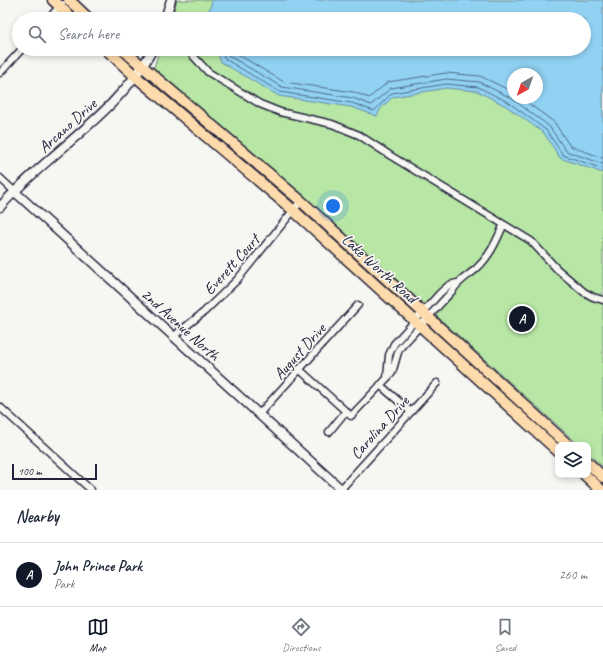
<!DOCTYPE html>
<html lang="en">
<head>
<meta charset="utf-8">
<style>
  :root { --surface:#fff; --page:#f2f2f3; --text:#1f2937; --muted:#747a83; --line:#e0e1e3; --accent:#111827 }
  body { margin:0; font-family:Caveat,sans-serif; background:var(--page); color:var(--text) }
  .controls { position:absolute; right:12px; bottom:12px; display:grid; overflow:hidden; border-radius:8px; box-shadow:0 2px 6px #0003 }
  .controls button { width:36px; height:36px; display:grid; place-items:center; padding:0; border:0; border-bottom:1px solid var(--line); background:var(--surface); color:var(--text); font:20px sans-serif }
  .compass { position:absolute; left:507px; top:68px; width:36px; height:36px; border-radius:50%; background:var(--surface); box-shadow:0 2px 6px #0003; rotate:220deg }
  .scale { position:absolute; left:12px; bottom:10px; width:85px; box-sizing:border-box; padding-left:4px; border:2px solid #22223b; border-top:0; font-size:11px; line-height:14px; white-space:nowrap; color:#22223b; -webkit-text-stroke:3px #f6f6f2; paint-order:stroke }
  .you { position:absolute; left:333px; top:206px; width:14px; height:14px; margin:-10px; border:3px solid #fff; border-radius:50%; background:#1a73e8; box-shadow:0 0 0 6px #1a73e833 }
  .badge { display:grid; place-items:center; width:26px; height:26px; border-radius:50%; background:var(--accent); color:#fff; font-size:13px; font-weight:700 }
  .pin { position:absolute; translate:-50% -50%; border:2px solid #fff; box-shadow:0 1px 4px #0006 }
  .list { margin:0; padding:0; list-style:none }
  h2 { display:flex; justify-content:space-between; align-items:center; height:52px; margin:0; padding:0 16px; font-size:17px }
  h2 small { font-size:13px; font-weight:400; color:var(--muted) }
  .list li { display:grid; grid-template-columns:26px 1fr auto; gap:12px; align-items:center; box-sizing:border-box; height:64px; padding:0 16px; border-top:1px solid var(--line) }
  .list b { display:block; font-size:15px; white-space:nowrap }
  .list p { margin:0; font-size:13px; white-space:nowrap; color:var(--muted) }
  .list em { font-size:13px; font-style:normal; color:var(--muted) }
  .icon { flex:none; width:22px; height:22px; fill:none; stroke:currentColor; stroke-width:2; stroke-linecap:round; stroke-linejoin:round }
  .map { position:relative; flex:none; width:603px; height:490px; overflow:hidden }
  .search { position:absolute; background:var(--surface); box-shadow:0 2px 6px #0003; left:12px; right:12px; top:12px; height:44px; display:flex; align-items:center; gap:10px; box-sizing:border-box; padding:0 14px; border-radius:22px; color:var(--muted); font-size:15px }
  .sheet { height:116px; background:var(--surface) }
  nav { display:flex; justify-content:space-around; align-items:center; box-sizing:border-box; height:56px; border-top:1px solid var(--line); background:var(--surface); font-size:11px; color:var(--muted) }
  nav a { display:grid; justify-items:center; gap:2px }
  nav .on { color:var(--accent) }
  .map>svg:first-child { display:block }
  .green { fill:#b7e6a5; stroke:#6c8470; fill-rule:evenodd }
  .water { fill:#91d2f3; stroke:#658ca9; fill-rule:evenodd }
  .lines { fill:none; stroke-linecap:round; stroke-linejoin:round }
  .shore { stroke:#4e6885; stroke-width:1 }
  .minor-casing { stroke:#22223b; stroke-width:9 }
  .tertiary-casing { stroke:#22223b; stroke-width:11 }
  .primary-casing { stroke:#22223b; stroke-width:13 }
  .minor { stroke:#f6f6f2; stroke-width:6 }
  .tertiary { stroke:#f6f6f2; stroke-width:8 }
  .primary { stroke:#fedbac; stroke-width:10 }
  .labels { text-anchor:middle; stroke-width:3.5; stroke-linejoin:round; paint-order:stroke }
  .street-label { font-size:16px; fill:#22223b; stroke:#f6f6f2 }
</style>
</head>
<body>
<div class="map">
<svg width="603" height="490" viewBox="0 0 603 490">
  <rect width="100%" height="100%" fill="#f6f6f2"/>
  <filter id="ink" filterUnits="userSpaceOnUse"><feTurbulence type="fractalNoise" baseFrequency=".025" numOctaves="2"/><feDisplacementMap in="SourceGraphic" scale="8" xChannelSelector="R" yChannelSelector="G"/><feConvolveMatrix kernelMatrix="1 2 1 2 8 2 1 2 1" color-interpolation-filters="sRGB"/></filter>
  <g filter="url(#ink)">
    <path class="green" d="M177 0H603V467L588 453V445H579L302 194 153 70 160 49H584V19H171ZM513 74H537V98H513Z"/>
    <path class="water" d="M212 0H603V173L560 158 544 133 506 106 477 91 446 88 393 97 381 108 377 116 351 107 279 96 221 62 216 49H584V19H207ZM513 74H537V98H513Z"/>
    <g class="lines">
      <path class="shore" d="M220 49 225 59 280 92 352 103 374 111 392 93 446 84 478 87 508 102 546 130 563 155 603 169
        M225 49 229 56 282 87 353 98 371 105 391 88 446 79 479 82 511 98 549 126 566 151 603 164
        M232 49 234 52 284 82 354 92 369 98 388 82 446 73 480 76 513 92
        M521 98 554 122 570 146 603 158"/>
      <g class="minor-casing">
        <path id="minor" d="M48 19 62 4
          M187 49 208 72 260 104 280 112 332 124 359 135 391 156 531 241 557 269 584 292 593 297 603 300
          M0 73 22 49
          M0 178 14 191
          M174 336 204 312 237 280 301 201
          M299 369 351 416 392 373 399 349 453 290C459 280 468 276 476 269 490 256 496 242 503 226
          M387 378 389 355 394 344 440 293 449 285 457 283
          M380 385 411 412
          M0 407 91 490
          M259 414 358 305
          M329 432 346 411
          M341 489 437 383"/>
      </g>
      <g class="tertiary-casing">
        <path id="tertiary" d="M165 19 171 0
          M14 191 342 490
          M0 207C48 152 117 115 153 49"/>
      </g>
      <g class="primary-casing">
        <path id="primary" d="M53 0 73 19
          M69 0 89 19
          M106 49 134 75 293 210 558 451
          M122 49 301 201 568 445
          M588 463 603 477
          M585 475 601 490"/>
      </g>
      <use href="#minor" class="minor"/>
      <use href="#tertiary" class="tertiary"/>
      <use href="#primary" class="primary"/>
    </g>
  </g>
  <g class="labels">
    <g class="street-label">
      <text transform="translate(67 125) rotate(-42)" y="6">Arcano Drive</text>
      <text transform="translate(231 264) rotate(-48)" y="6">Everett Court</text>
      <text transform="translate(380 268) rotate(42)" y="6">Lake Worth Road</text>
      <text transform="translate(181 324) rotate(42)" y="6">2nd Avenue North</text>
      <text transform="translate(299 351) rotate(-48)" y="6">August Drive</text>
      <text transform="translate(379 427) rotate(-48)" y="6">Carolina Drive</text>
    </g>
  </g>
</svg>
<div class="controls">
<button><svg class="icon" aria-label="layers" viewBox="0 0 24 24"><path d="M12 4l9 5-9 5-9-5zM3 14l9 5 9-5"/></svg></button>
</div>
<svg class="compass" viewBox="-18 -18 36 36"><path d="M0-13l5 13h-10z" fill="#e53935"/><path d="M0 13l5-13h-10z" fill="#747a83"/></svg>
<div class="scale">100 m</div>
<div class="you"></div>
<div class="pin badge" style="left:522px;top:319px">A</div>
<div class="search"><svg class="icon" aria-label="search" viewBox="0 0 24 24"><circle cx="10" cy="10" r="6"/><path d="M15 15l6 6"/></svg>Search here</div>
</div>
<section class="sheet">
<h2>Nearby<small></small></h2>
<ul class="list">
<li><span class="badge">A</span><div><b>John Prince Park</b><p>Park</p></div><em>260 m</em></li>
</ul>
</section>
<nav>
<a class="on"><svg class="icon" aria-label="map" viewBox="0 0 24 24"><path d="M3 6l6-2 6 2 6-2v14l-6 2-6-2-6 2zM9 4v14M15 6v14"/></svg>Map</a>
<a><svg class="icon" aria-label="directions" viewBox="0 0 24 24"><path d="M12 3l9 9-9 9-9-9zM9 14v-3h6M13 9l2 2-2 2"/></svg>Directions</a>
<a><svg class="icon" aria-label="saved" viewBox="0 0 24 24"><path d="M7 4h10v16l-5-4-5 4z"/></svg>Saved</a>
</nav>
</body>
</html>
